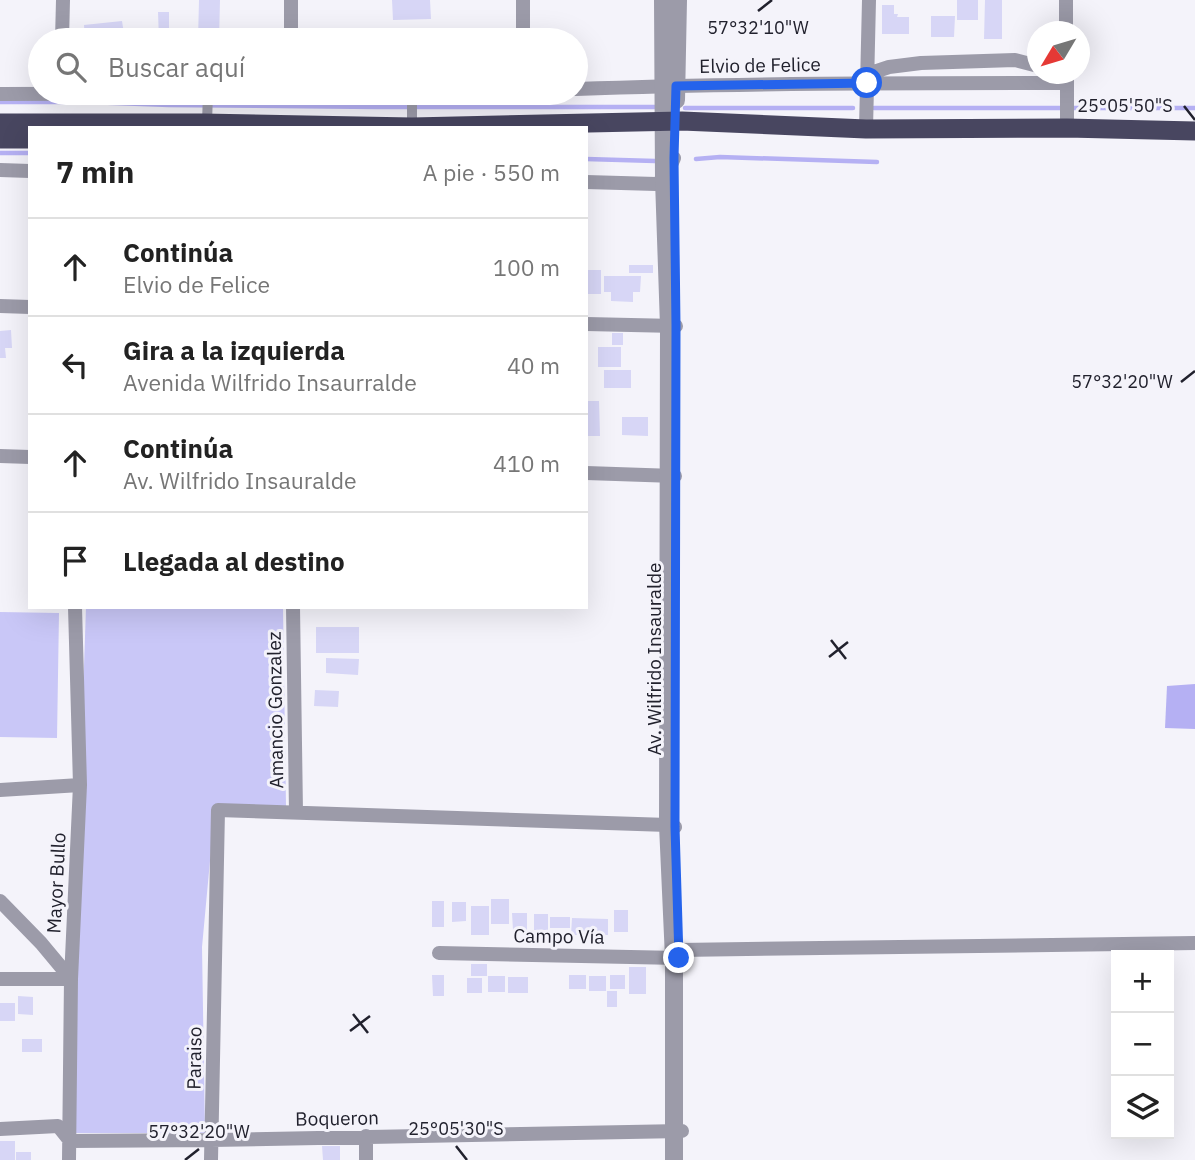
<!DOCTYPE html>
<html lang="es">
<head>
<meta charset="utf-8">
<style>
  :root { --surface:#fff; --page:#f2f2f2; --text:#222; --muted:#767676; --line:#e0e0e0 }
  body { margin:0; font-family:"IBM Plex Sans",sans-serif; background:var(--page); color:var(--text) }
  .controls { position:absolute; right:21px; bottom:21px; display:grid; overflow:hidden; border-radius:0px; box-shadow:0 7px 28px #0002 }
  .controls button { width:63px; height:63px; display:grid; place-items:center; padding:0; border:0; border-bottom:2px solid var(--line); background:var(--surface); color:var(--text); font:35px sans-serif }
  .compass { position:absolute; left:1027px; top:21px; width:63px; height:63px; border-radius:50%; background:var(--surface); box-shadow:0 7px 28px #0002; rotate:232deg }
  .stop { position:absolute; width:21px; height:21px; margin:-16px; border:5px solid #2563eb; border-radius:50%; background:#fff }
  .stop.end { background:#2563eb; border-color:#fff; box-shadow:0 2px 7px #0008 }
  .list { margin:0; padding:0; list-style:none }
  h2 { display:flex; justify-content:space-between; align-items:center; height:91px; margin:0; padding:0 28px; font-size:30px }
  h2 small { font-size:23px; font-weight:400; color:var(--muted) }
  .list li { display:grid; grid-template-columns:46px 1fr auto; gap:21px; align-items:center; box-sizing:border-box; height:98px; padding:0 28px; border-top:2px solid var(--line) }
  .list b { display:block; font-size:26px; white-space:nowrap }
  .list p { margin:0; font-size:23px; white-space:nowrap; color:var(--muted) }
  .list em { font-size:23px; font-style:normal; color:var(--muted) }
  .icon { flex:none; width:38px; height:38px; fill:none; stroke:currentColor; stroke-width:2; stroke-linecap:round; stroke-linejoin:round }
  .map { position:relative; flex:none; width:1195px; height:1160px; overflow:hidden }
  .search { position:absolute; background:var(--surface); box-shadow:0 7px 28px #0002; left:28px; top:28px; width:560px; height:77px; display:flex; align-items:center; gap:18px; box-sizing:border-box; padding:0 24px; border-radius:38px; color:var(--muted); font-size:26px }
  .panel { position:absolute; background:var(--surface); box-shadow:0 7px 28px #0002; left:28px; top:126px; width:560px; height:483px; border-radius:0px }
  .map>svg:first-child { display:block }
  .green { fill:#c9c7f7 }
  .water { fill:#b5b0f3 }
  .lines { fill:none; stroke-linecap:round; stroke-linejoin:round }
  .stream { stroke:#b5b0f3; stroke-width:4.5 }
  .building { fill:#d7d6f6 }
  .pedestrian { stroke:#9c9ba9; stroke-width:10 }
  .minor { stroke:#9c9ba9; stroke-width:14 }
  .tertiary { stroke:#9c9ba9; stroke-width:18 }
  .trunk { stroke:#484660; stroke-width:19 }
  .route { stroke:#2563eb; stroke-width:9 }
  .ticks { fill:none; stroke:#21212d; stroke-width:2.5 }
  .labels { text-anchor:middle; stroke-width:6; stroke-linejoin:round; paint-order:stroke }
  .street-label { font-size:19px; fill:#21212d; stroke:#f4f3fa }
  .ticks-label { font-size:18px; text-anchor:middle; fill:#21212d; stroke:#f4f3fa; stroke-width:6; stroke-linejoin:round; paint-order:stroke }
</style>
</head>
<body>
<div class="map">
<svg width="1195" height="1160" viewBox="0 0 1195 1160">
  <rect width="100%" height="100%" fill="#f4f3fa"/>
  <path class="green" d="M86 607H283L286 806 215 807 202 947 205 1133H75L80 785Z
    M0 612 59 613 57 738 0 737Z"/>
  <path class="water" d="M1195 684V729L1165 728 1167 686Z"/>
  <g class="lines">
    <path class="stream" d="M0 102H87L169 105 377 107H661
      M685 108H853
      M874 108H1195
      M0 153H30
      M586 159 655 161
      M696 159 720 157 877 162"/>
  </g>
  <path class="building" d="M199 0H220L219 40H198Z
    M392 0H430L431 19 393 20Z
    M957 0H978V20H957Z
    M985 0H1002V39H984Z
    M882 5H894V14H898L897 17H909V34H882Z
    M158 12H169V30H180V40H159Z
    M931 16H955L954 37H931Z
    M122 21 125 40H111L109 28V38H104L105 40H85L84 25Z
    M629 265H653V273H629Z
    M586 270H601V294H586Z
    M604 276H641L640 292H633V302L611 301V292H604Z
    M11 330 12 348H5L6 358H0V331Z
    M612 333H623V345H612Z
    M598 347H621V367H598Z
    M604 370H631V388H604Z
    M586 401H599L600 436H586Z
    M622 417H648V436L622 435Z
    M316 627H359V653H316Z
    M326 658 359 659 358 675 326 673Z
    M315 690 339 691 338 707 314 706Z
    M491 899H509V924H491Z
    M432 901H444V927H432Z
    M452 902H466V921L452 922Z
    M471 906H489V935H471Z
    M614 910H628V932H614Z
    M512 913H527V930H513Z
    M534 914H548V930H534Z
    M550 917H570V928H550Z
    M572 918 608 919V935H571Z
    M471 964H487V976H471Z
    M629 967H646V994H629Z
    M432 975H444V996H433Z
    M569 975H586V989H569Z
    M610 975H625V989H610Z
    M488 976H505V992H488Z
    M589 976H606V991H589Z
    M508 977H528V993H508Z
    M467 978H482V993H467Z
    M607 991H617V1007H607Z
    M18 996 33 997V1015L18 1014Z
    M0 1003H15V1021H0Z
    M22 1039H42V1052H22Z
    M0 1141H15V1160H0Z
    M322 1146H340V1160H323Z
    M16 1152H31V1160H16Z"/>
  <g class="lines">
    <path class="pedestrian" d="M207 123 208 93
      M412 127V93"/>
    <path class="minor" d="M291 0V40
      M523 0V40
      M1066 0V32
      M62 40 63 0
      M868 74 889 67 921 63 1015 60 1038 66
      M1067 75V128
      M576 89C739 83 903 83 1067 83
      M0 94 334 93
      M866 129 869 0
      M0 170 30 171
      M586 182 656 184 664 180 674 158
      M0 306 30 307
      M586 324 676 326
      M0 456 30 457
      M586 473 675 476
      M293 607 296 812
      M0 790 80 785
      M0 901 41 943 71 979
      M679 950 1195 943
      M439 953 679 958
      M0 979H71
      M0 1129 58 1126 70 1141 211 1140 682 1131
      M366 1136V1160
      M69 1160 71 979 80 785 75 607
      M211 1160 218 810 668 825 675 827"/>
    <path class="tertiary" d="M663 0 664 180 669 326 668 825 674 958V1160
      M676 100 678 0"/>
    <path class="trunk" d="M0 123H203L412 127 682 121 866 129 1067 128 1195 131
      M0 139H30"/>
  </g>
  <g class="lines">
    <path class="route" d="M679 958 675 827 676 326 674 158 676 86 867 83"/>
  </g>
  <path class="ticks" d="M758 11 772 0M1184 106 1195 120M1181 382 1195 371M831 640 846 659M829 657 848 642M353 1014 368 1033M350 1031 370 1016M456 1146 467 1160M185 1160 199 1149"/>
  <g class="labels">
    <g class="street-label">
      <text transform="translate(760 65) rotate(-1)" y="7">Elvio de Felice</text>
      <text transform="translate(654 659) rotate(-90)" y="7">Av. Wilfrido Insauralde</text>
      <text transform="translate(275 710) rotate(-91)" y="7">Amancio Gonzalez</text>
      <text transform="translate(56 883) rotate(-87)" y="7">Mayor Bullo</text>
      <text transform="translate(559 936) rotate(1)" y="7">Campo Vía</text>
      <text transform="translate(194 1058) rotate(-89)" y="7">Paraiso</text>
      <text transform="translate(337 1118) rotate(-1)" y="7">Boqueron</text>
    </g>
  </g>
  <g class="ticks-label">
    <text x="758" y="34">57°32'10"W</text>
    <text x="1125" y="112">25°05'50"S</text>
    <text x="1122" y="388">57°32'20"W</text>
    <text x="456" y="1135">25°05'30"S</text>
    <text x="199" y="1138">57°32'20"W</text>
  </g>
</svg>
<div class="controls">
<button>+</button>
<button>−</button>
<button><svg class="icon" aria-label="layers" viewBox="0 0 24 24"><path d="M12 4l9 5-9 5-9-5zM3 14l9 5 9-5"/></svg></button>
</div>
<svg class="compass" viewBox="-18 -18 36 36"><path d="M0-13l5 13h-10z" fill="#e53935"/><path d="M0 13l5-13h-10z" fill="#767676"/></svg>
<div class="stop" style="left:867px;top:83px"></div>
<div class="stop end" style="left:679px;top:958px"></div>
<div class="search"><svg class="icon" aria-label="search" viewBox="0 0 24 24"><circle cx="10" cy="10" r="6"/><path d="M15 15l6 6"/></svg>Buscar aquí</div>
<section class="panel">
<h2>7 min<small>A pie · 550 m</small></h2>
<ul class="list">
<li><svg class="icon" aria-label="ahead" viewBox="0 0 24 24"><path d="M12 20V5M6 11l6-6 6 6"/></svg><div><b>Continúa</b><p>Elvio de Felice</p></div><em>100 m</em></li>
<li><svg class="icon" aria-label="left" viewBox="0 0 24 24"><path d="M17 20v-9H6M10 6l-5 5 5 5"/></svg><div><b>Gira a la izquierda</b><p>Avenida Wilfrido Insaurralde</p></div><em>40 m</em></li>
<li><svg class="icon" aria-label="ahead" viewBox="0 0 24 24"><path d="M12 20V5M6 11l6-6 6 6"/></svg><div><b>Continúa</b><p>Av. Wilfrido Insauralde</p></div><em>410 m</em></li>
<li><svg class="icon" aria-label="arrive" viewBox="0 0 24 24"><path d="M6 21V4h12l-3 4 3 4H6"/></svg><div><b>Llegada al destino</b></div></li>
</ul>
</section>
</div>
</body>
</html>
